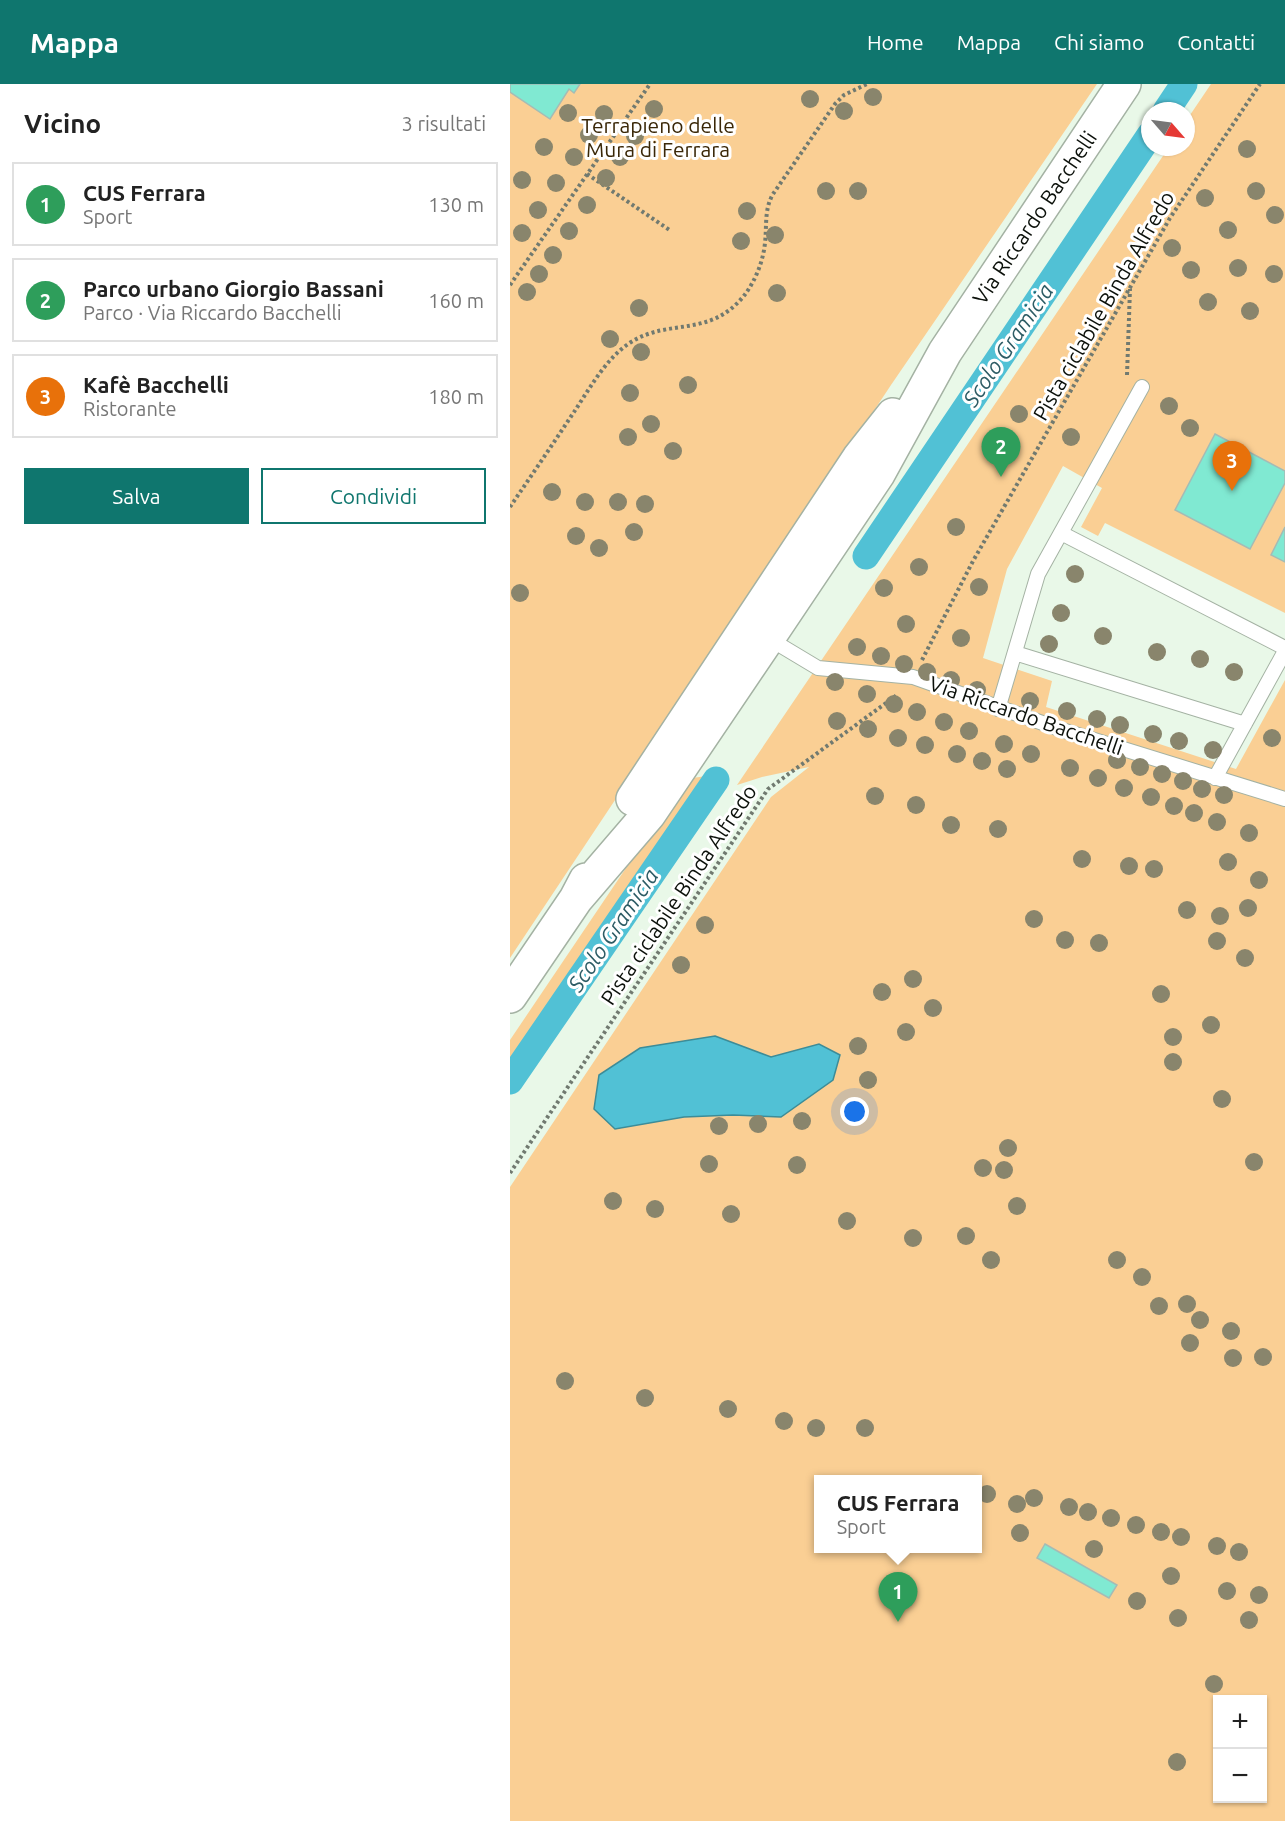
<!DOCTYPE html>
<html lang="it">
<head>
<meta charset="utf-8">
<style>
  :root { --surface:#fff; --page:#f2f2f2; --text:#222; --muted:#767676; --line:#e0e0e0; --accent:#0f766e }
  body { margin:0; font-family:Ubuntu,sans-serif; background:var(--page); color:var(--text) }
  .controls { position:absolute; right:18px; bottom:18px; display:grid; overflow:hidden; border-radius:0px; box-shadow:0 2px 4px #0004 }
  .controls button { width:54px; height:54px; display:grid; place-items:center; padding:0; border:0; border-bottom:2px solid var(--line); background:var(--surface); color:var(--text); font:30px sans-serif }
  .compass { position:absolute; left:631px; top:18px; width:54px; height:54px; border-radius:50%; background:var(--surface); box-shadow:0 2px 4px #0004; rotate:118deg }
  .you { position:absolute; left:345px; top:1028px; width:21px; height:21px; margin:-15px; border:4px solid #fff; border-radius:50%; background:#1a73e8; box-shadow:0 0 0 9px #1a73e833 }
  .badge { display:grid; place-items:center; width:39px; height:39px; border-radius:50%; background:var(--accent); color:#fff; font-size:20px; font-weight:700 }
  .pin { position:absolute; translate:-50% -50px; filter:drop-shadow(0 2px 3px #0008) }
  .pin::after { content:''; position:absolute; top:32px; width:21px; height:18px; background:inherit; clip-path:polygon(0 0,100% 0,50% 100%) }
  .popup { position:absolute; left:304px; top:1391px; width:168px; height:78px; box-sizing:border-box; display:grid; place-content:center; border-radius:0px; background:var(--surface); filter:drop-shadow(0 2px 4px #0005); font-size:20px; white-space:nowrap; color:var(--muted) }
  .popup b { font-size:22px; color:var(--text) }
  .popup::after { content:''; position:absolute; left:50%; top:100%; margin-left:-12px; border:12px solid transparent; border-top-color:var(--surface) }
  .list { margin:0; padding:0; list-style:none }
  h2 { display:flex; justify-content:space-between; align-items:center; height:78px; margin:0; padding:0 24px; font-size:26px }
  h2 small { font-size:20px; font-weight:400; color:var(--muted) }
  .list li { display:grid; grid-template-columns:39px 1fr auto; gap:18px; align-items:center; box-sizing:border-box; height:84px; margin:0 12px 12px; padding:0 12px; border:2px solid var(--line); border-radius:0px }
  .list b { display:block; font-size:22px; white-space:nowrap }
  .list p { margin:0; font-size:20px; white-space:nowrap; color:var(--muted) }
  .list em { font-size:20px; font-style:normal; color:var(--muted) }
  .actions { display:flex; gap:12px; padding:18px 24px }
  .actions a { flex:1; padding:14px 0; border:2px solid var(--accent); border-radius:0px; text-align:center; font-size:21px; color:var(--accent) }
  .actions .main { background:var(--accent); color:#fff }
  .map { position:relative; flex:none; width:775px; height:1737px; overflow:hidden }
  header { display:flex; align-items:center; gap:36px; box-sizing:border-box; height:84px; padding:0 30px; background:var(--accent); color:#fff }
  header strong { font-size:28px }
  nav { display:flex; gap:33px; margin-inline-start:auto; font-size:21px }
  main { display:flex }
  aside { flex:1; background:var(--surface) }
  .map>svg:first-child { display:block }
  .green { fill:#facf94; fill-rule:evenodd }
  .water { fill:#51c1d5; stroke:#3c8c98; stroke-width:1.5 }
  .lines { fill:none; stroke-linecap:round; stroke-linejoin:round }
  .canal { stroke:#51c1d5; stroke-width:27 }
  .building { fill:#80e9d2; stroke:#a5bbb5; stroke-width:1.5 }
  .service-casing { stroke:#a4b2a3; stroke-width:16 }
  .secondary-casing { stroke:#a4b2a3; stroke-width:36 }
  .path { stroke:#717a70; stroke-width:4; stroke-dasharray:3 3; stroke-linecap:butt }
  .service { stroke:#fff; stroke-width:14 }
  .secondary { stroke:#fff; stroke-width:33 }
  .tree { fill:#89856c }
  .labels { text-anchor:middle; stroke-width:6; stroke-linejoin:round; paint-order:stroke }
  .park-label { font-size:21px; fill:#3a2707; stroke:#fff }
  .street-label { font-size:21px; fill:#0b100a; stroke:#fff }
  .water-label { font-size:22px; font-style:italic; fill:#2d5c65; stroke:#fff }
</style>
</head>
<body>
<header>
<strong>Mappa</strong>
<nav><a>Home</a><a>Mappa</a><a>Chi siamo</a><a>Contatti</a></nav>
</header>
<main>
<aside>
<h2>Vicino<small>3 risultati</small></h2>
<ul class="list">
<li><span class="badge" style="background:#2e9e5b">1</span><div><b>CUS Ferrara</b><p>Sport</p></div><em>130 m</em></li>
<li><span class="badge" style="background:#2e9e5b">2</span><div><b>Parco urbano Giorgio Bassani</b><p>Parco · Via Riccardo Bacchelli</p></div><em>160 m</em></li>
<li><span class="badge" style="background:#e8710a">3</span><div><b>Kafè Bacchelli</b><p>Ristorante</p></div><em>180 m</em></li>
</ul>
<div class="actions"><a class="main">Salva</a><a>Condividi</a></div>
</aside>
<div class="map">
<svg width="775" height="1737" viewBox="0 0 775 1737">
  <rect width="100%" height="100%" fill="#e9f8e8"/>
  <path class="green" d="M0 0H587L381 301 0 874Z
    M701 0H775V529L595 439 588 452 571 443 592 404 553 382 497 485 473 574 542 597 536 623 726 685 775 596V1737H0V1103L261 713 299 683 252 693 227 701 659 63H676V37ZM308 1396H468V1464H308ZM708 1616H752V1714H708Z
    M196 692 0 979V956L176 695Z"/>
  <path class="water" d="M205 952 261 973 309 960 330 971 323 996 271 1033 223 1031 174 1033 105 1045 84 1025 89 991 130 964Z"/>
  <g class="lines">
    <path class="canal" d="M656 27 674 0
      M356 472 640 51
      M0 997 206 696"/>
  </g>
  <path class="building" d="M0 0H70L64 9 59 5 40 35 0 8Z
    M705 350 775 387V399L740 465 665 426Z
    M775 443V478L761 471Z
    M535 1460 607 1501 599 1514 527 1474Z"/>
  <g class="lines">
    <g class="service-casing">
      <path id="service" d="M551 449 775 564
        M258 554 308 584 403 593 555 647 775 715
        M505 569 735 640
        M488 625 528 490 632 303
        M705 694 775 567"/>
    </g>
    <g class="secondary-casing">
      <path id="secondary" d="M123 715 349 374 383 331
        M66 815 139 730 258 554 368 390 435 268 614 0
        M0 912 66 815 76 796"/>
    </g>
    <path class="path" d="M77 90 161 147
      M0 201 140 0
      M617 291 620 205
      M0 423C21 392 43 360 64 328 80 304 96 274 121 258 160 234 198 254 233 213 245 198 253 178 255 159 257 141 254 126 263 110L325 20 334 11 357 0
      M412 576 463 477 660 134 750 0
      M0 1089 258 705 387 611"/>
    <use href="#service" class="service"/>
    <use href="#secondary" class="secondary"/>
  </g>
  <g class="tree">
    <circle cx="363" cy="13" r="9"/>
    <circle cx="300" cy="15" r="9"/>
    <circle cx="144" cy="25" r="9"/>
    <circle cx="334" cy="27" r="9"/>
    <circle cx="58" cy="29" r="9"/>
    <circle cx="94" cy="30" r="9"/>
    <circle cx="79" cy="51" r="9"/>
    <circle cx="125" cy="52" r="9"/>
    <circle cx="34" cy="63" r="9"/>
    <circle cx="737" cy="65" r="9"/>
    <circle cx="64" cy="73" r="9"/>
    <circle cx="110" cy="73" r="9"/>
    <circle cx="96" cy="94" r="9"/>
    <circle cx="12" cy="96" r="9"/>
    <circle cx="46" cy="99" r="9"/>
    <circle cx="316" cy="107" r="9"/>
    <circle cx="348" cy="107" r="9"/>
    <circle cx="746" cy="107" r="9"/>
    <circle cx="695" cy="114" r="9"/>
    <circle cx="77" cy="121" r="9"/>
    <circle cx="28" cy="126" r="9"/>
    <circle cx="237" cy="127" r="9"/>
    <circle cx="765" cy="131" r="9"/>
    <circle cx="718" cy="146" r="9"/>
    <circle cx="59" cy="147" r="9"/>
    <circle cx="12" cy="149" r="9"/>
    <circle cx="265" cy="151" r="9"/>
    <circle cx="231" cy="157" r="9"/>
    <circle cx="662" cy="164" r="9"/>
    <circle cx="43" cy="171" r="9"/>
    <circle cx="728" cy="184" r="9"/>
    <circle cx="681" cy="186" r="9"/>
    <circle cx="29" cy="190" r="9"/>
    <circle cx="764" cy="190" r="9"/>
    <circle cx="17" cy="208" r="9"/>
    <circle cx="267" cy="209" r="9"/>
    <circle cx="698" cy="218" r="9"/>
    <circle cx="129" cy="224" r="9"/>
    <circle cx="740" cy="227" r="9"/>
    <circle cx="100" cy="255" r="9"/>
    <circle cx="131" cy="268" r="9"/>
    <circle cx="178" cy="301" r="9"/>
    <circle cx="120" cy="309" r="9"/>
    <circle cx="659" cy="322" r="9"/>
    <circle cx="509" cy="330" r="9"/>
    <circle cx="141" cy="340" r="9"/>
    <circle cx="680" cy="344" r="9"/>
    <circle cx="118" cy="353" r="9"/>
    <circle cx="561" cy="353" r="9"/>
    <circle cx="163" cy="367" r="9"/>
    <circle cx="42" cy="408" r="9"/>
    <circle cx="75" cy="418" r="9"/>
    <circle cx="108" cy="418" r="9"/>
    <circle cx="135" cy="420" r="9"/>
    <circle cx="446" cy="443" r="9"/>
    <circle cx="124" cy="448" r="9"/>
    <circle cx="66" cy="452" r="9"/>
    <circle cx="89" cy="464" r="9"/>
    <circle cx="409" cy="483" r="9"/>
    <circle cx="565" cy="490" r="9"/>
    <circle cx="469" cy="503" r="9"/>
    <circle cx="374" cy="504" r="9"/>
    <circle cx="10" cy="509" r="9"/>
    <circle cx="551" cy="529" r="9"/>
    <circle cx="396" cy="540" r="9"/>
    <circle cx="593" cy="552" r="9"/>
    <circle cx="451" cy="554" r="9"/>
    <circle cx="539" cy="560" r="9"/>
    <circle cx="347" cy="563" r="9"/>
    <circle cx="647" cy="568" r="9"/>
    <circle cx="371" cy="572" r="9"/>
    <circle cx="690" cy="575" r="9"/>
    <circle cx="394" cy="580" r="9"/>
    <circle cx="417" cy="588" r="9"/>
    <circle cx="724" cy="588" r="9"/>
    <circle cx="441" cy="596" r="9"/>
    <circle cx="325" cy="598" r="9"/>
    <circle cx="467" cy="606" r="9"/>
    <circle cx="357" cy="610" r="9"/>
    <circle cx="520" cy="617" r="9"/>
    <circle cx="384" cy="620" r="9"/>
    <circle cx="557" cy="627" r="9"/>
    <circle cx="407" cy="628" r="9"/>
    <circle cx="587" cy="635" r="9"/>
    <circle cx="327" cy="637" r="9"/>
    <circle cx="434" cy="638" r="9"/>
    <circle cx="610" cy="641" r="9"/>
    <circle cx="358" cy="645" r="9"/>
    <circle cx="459" cy="647" r="9"/>
    <circle cx="643" cy="650" r="9"/>
    <circle cx="388" cy="654" r="9"/>
    <circle cx="762" cy="654" r="9"/>
    <circle cx="669" cy="657" r="9"/>
    <circle cx="494" cy="660" r="9"/>
    <circle cx="415" cy="661" r="9"/>
    <circle cx="703" cy="666" r="9"/>
    <circle cx="447" cy="670" r="9"/>
    <circle cx="521" cy="670" r="9"/>
    <circle cx="607" cy="676" r="9"/>
    <circle cx="472" cy="677" r="9"/>
    <circle cx="630" cy="683" r="9"/>
    <circle cx="560" cy="684" r="9"/>
    <circle cx="497" cy="685" r="9"/>
    <circle cx="652" cy="690" r="9"/>
    <circle cx="588" cy="694" r="9"/>
    <circle cx="673" cy="697" r="9"/>
    <circle cx="614" cy="704" r="9"/>
    <circle cx="692" cy="705" r="9"/>
    <circle cx="714" cy="711" r="9"/>
    <circle cx="365" cy="712" r="9"/>
    <circle cx="641" cy="713" r="9"/>
    <circle cx="406" cy="721" r="9"/>
    <circle cx="664" cy="722" r="9"/>
    <circle cx="684" cy="729" r="9"/>
    <circle cx="707" cy="738" r="9"/>
    <circle cx="441" cy="741" r="9"/>
    <circle cx="488" cy="745" r="9"/>
    <circle cx="739" cy="749" r="9"/>
    <circle cx="572" cy="775" r="9"/>
    <circle cx="718" cy="778" r="9"/>
    <circle cx="619" cy="782" r="9"/>
    <circle cx="644" cy="785" r="9"/>
    <circle cx="749" cy="796" r="9"/>
    <circle cx="738" cy="824" r="9"/>
    <circle cx="677" cy="826" r="9"/>
    <circle cx="710" cy="832" r="9"/>
    <circle cx="524" cy="835" r="9"/>
    <circle cx="195" cy="841" r="9"/>
    <circle cx="555" cy="856" r="9"/>
    <circle cx="707" cy="857" r="9"/>
    <circle cx="589" cy="859" r="9"/>
    <circle cx="735" cy="874" r="9"/>
    <circle cx="171" cy="881" r="9"/>
    <circle cx="403" cy="895" r="9"/>
    <circle cx="372" cy="908" r="9"/>
    <circle cx="651" cy="910" r="9"/>
    <circle cx="423" cy="924" r="9"/>
    <circle cx="701" cy="941" r="9"/>
    <circle cx="396" cy="948" r="9"/>
    <circle cx="663" cy="953" r="9"/>
    <circle cx="348" cy="962" r="9"/>
    <circle cx="663" cy="978" r="9"/>
    <circle cx="358" cy="996" r="9"/>
    <circle cx="712" cy="1015" r="9"/>
    <circle cx="292" cy="1037" r="9"/>
    <circle cx="248" cy="1040" r="9"/>
    <circle cx="209" cy="1042" r="9"/>
    <circle cx="498" cy="1064" r="9"/>
    <circle cx="744" cy="1078" r="9"/>
    <circle cx="199" cy="1080" r="9"/>
    <circle cx="287" cy="1081" r="9"/>
    <circle cx="473" cy="1084" r="9"/>
    <circle cx="494" cy="1086" r="9"/>
    <circle cx="103" cy="1117" r="9"/>
    <circle cx="507" cy="1122" r="9"/>
    <circle cx="145" cy="1125" r="9"/>
    <circle cx="221" cy="1130" r="9"/>
    <circle cx="337" cy="1137" r="9"/>
    <circle cx="456" cy="1152" r="9"/>
    <circle cx="403" cy="1154" r="9"/>
    <circle cx="481" cy="1176" r="9"/>
    <circle cx="607" cy="1176" r="9"/>
    <circle cx="632" cy="1193" r="9"/>
    <circle cx="677" cy="1220" r="9"/>
    <circle cx="649" cy="1222" r="9"/>
    <circle cx="690" cy="1236" r="9"/>
    <circle cx="721" cy="1247" r="9"/>
    <circle cx="680" cy="1259" r="9"/>
    <circle cx="753" cy="1273" r="9"/>
    <circle cx="723" cy="1274" r="9"/>
    <circle cx="55" cy="1297" r="9"/>
    <circle cx="135" cy="1314" r="9"/>
    <circle cx="218" cy="1325" r="9"/>
    <circle cx="274" cy="1337" r="9"/>
    <circle cx="306" cy="1344" r="9"/>
    <circle cx="355" cy="1344" r="9"/>
    <circle cx="477" cy="1410" r="9"/>
    <circle cx="524" cy="1414" r="9"/>
    <circle cx="507" cy="1420" r="9"/>
    <circle cx="559" cy="1423" r="9"/>
    <circle cx="578" cy="1428" r="9"/>
    <circle cx="601" cy="1434" r="9"/>
    <circle cx="626" cy="1441" r="9"/>
    <circle cx="651" cy="1448" r="9"/>
    <circle cx="510" cy="1449" r="9"/>
    <circle cx="671" cy="1453" r="9"/>
    <circle cx="707" cy="1462" r="9"/>
    <circle cx="584" cy="1465" r="9"/>
    <circle cx="729" cy="1468" r="9"/>
    <circle cx="661" cy="1492" r="9"/>
    <circle cx="717" cy="1507" r="9"/>
    <circle cx="749" cy="1511" r="9"/>
    <circle cx="627" cy="1517" r="9"/>
    <circle cx="668" cy="1534" r="9"/>
    <circle cx="739" cy="1536" r="9"/>
    <circle cx="704" cy="1600" r="9"/>
    <circle cx="667" cy="1678" r="9"/>
  </g>
  <g class="labels">
    <g class="park-label">
      <text x="148" y="49">Terrapieno delle<tspan x="148" dy="24">Mura di Ferrara</tspan></text>
    </g>
    <g class="street-label">
      <text transform="translate(525 134) rotate(-56)" y="7">Via Riccardo Bacchelli</text>
      <text transform="translate(594 222) rotate(-60)" y="7">Pista ciclabile Binda Alfredo</text>
      <text transform="translate(516 632) rotate(19)" y="7">Via Riccardo Bacchelli</text>
      <text transform="translate(169 811) rotate(-56)" y="7">Pista ciclabile Binda Alfredo</text>
    </g>
    <g class="water-label">
      <text transform="translate(498 261) rotate(-56)" y="8">Scolo Gramicia</text>
      <text transform="translate(103 846) rotate(-56)" y="8">Scolo Gramicia</text>
    </g>
  </g>
</svg>
<div class="controls">
<button>+</button>
<button>−</button>
</div>
<svg class="compass" viewBox="-18 -18 36 36"><path d="M0-13l5 13h-10z" fill="#e53935"/><path d="M0 13l5-13h-10z" fill="#767676"/></svg>
<div class="you"></div>
<div class="pin badge" style="left:388px;top:1538px;background:#2e9e5b">1</div>
<div class="popup"><b>CUS Ferrara</b>Sport</div>
<div class="pin badge" style="left:491px;top:393px;background:#2e9e5b">2</div>
<div class="pin badge" style="left:722px;top:407px;background:#e8710a">3</div>
</div>
</main>
</body>
</html>
